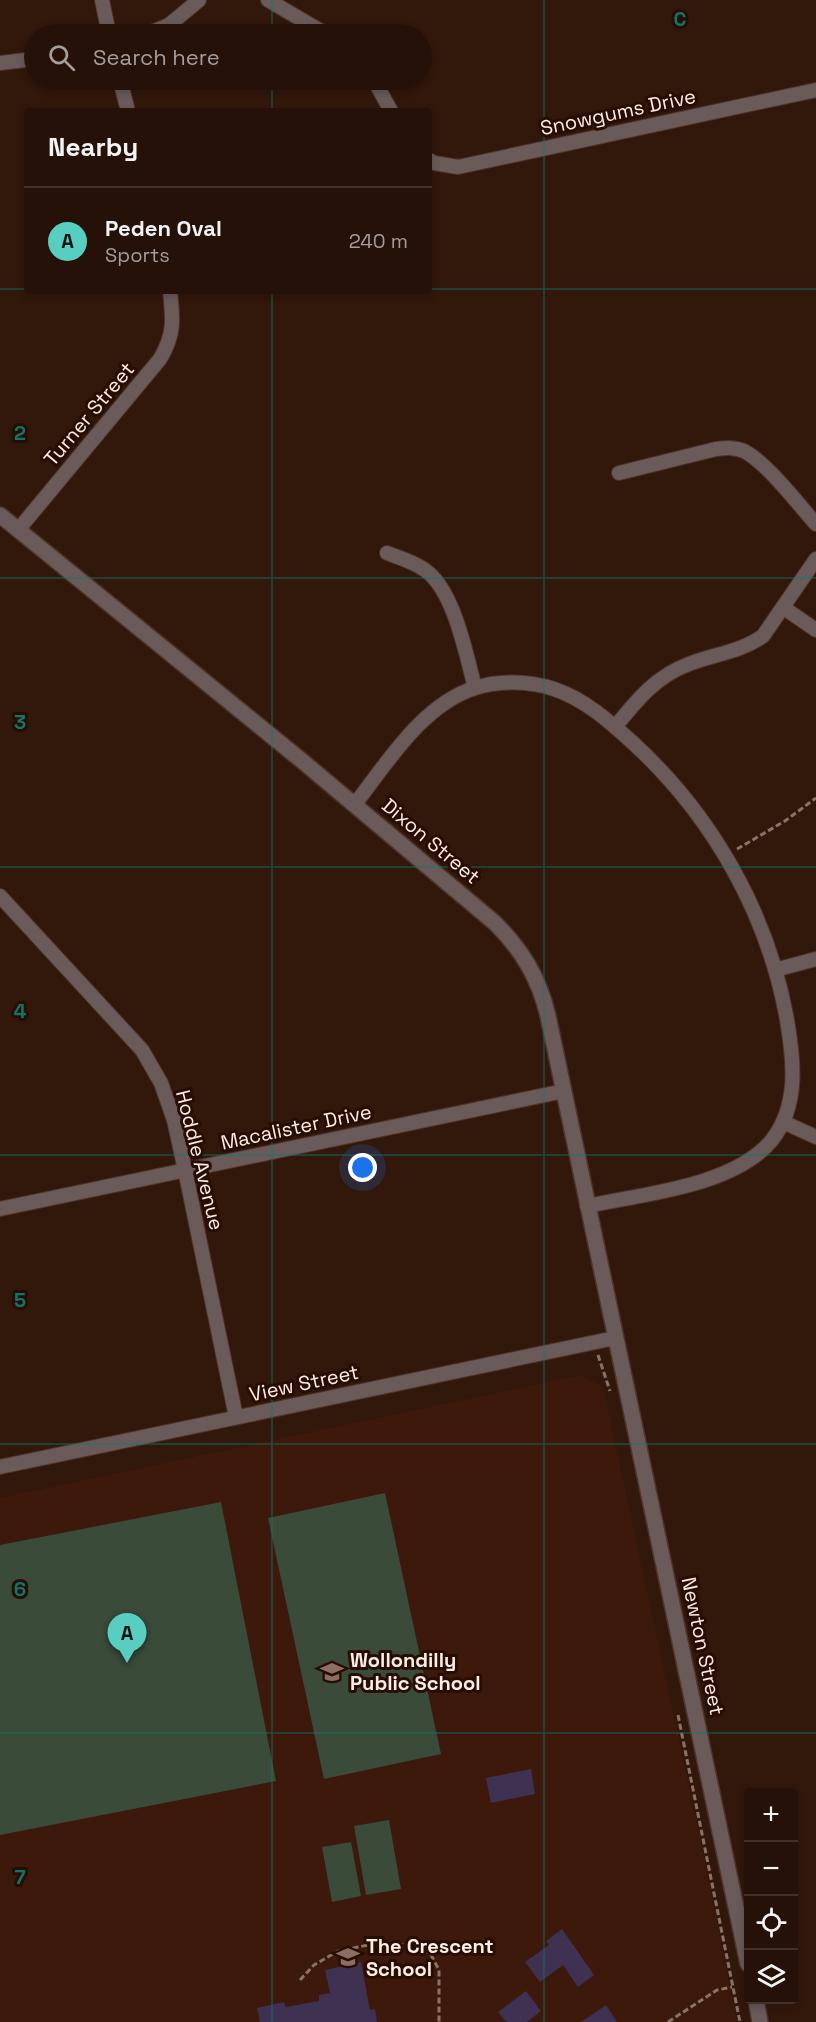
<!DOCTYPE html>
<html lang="en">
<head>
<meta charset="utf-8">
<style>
  :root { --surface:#261108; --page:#2e1a12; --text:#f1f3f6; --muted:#a49d9c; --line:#423129; --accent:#58cec1 }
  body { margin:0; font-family:"Space Grotesk",sans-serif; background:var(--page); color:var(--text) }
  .controls { position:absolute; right:18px; bottom:18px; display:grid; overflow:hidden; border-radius:6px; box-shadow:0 3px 9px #0003 }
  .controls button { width:54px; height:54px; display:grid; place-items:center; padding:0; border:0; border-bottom:2px solid var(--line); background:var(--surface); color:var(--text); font:30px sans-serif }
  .you { position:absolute; left:363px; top:1168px; width:21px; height:21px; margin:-15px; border:4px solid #fff; border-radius:50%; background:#1a73e8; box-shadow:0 0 0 9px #1a73e833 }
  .badge { display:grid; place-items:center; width:39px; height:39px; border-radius:50%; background:var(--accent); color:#111; font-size:20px; font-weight:700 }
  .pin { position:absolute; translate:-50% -50px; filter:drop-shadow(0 2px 3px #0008) }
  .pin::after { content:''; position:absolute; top:32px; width:21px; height:18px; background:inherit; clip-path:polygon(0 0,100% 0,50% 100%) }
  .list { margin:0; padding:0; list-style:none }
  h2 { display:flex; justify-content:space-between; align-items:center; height:78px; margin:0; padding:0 24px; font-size:26px }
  h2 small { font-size:20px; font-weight:400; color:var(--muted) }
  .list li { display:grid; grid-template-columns:39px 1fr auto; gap:18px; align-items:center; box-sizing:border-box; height:108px; padding:0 24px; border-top:2px solid var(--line) }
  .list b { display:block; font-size:22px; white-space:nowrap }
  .list p { margin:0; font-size:20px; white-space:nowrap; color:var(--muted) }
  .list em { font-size:20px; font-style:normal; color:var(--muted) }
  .icon { flex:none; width:33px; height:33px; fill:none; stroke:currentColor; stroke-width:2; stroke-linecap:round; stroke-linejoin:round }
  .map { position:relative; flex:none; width:816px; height:2022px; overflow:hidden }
  .search { position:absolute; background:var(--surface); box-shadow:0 3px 9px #0003; left:24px; top:24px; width:408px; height:66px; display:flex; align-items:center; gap:15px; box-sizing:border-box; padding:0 21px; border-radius:33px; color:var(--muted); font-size:22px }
  .panel { position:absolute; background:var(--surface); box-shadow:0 3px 9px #0003; left:24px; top:108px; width:408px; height:186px; border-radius:6px }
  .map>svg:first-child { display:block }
  .built { fill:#3c190b }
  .green { fill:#3a4b39 }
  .building { fill:#3e3152 }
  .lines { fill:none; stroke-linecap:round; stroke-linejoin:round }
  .minor-casing { stroke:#4e352a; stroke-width:16 }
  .tertiary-casing { stroke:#4e352a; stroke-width:18 }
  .path { stroke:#897369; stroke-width:3; stroke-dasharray:6 3; stroke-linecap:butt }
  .minor { stroke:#6b5a5a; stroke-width:14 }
  .tertiary { stroke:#6b5a5a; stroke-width:15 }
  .grid { fill:none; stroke:#0f766e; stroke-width:1.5; stroke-opacity:0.55 }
  .labels { text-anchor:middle; stroke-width:6; stroke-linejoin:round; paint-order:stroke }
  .street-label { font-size:20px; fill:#fdede6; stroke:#280d03 }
  .poi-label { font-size:20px; font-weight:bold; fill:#fdede6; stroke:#280d03; text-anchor:start }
  .grid-label { font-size:20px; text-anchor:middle; font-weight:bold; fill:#0f766e; stroke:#280d03; stroke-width:6; stroke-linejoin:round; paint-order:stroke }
</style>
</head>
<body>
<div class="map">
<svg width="816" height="2022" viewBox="0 0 816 2022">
  <rect width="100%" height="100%" fill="#32170b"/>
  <path class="built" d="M581 1375 603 1387 702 1846 737 2022H0V1498Z"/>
  <path class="green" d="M385 1493 441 1754 324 1779 268 1518Z
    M221 1502 276 1781 0 1835V1545Z
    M389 1820 401 1889 366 1895 354 1826Z
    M351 1842 361 1896 332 1902 322 1847Z"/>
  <path class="building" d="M531 1769 535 1794 491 1803 486 1778Z
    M562 1929 594 1975 578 1987 563 1965 540 1982 525 1962 549 1945 546 1941Z
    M361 1962 370 2010 375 2009 377 2022H260L257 2008 284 2002 286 2007 319 2001V1995L330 1993 325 1970Z
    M526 1991 541 2011 527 2022H506L498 2012Z
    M606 2005 617 2022H581Z"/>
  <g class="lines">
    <g class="minor-casing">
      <path id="minor" d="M102 0 109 34
        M268 0 326 34
        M147 34 169 25 199 0
        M0 63 34 59
        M120 80 128 111
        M374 80 391 111
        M429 160 434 163 458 167 816 90
        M619 473 716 449C726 448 735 447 744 451 767 463 798 504 816 524
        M18 530 160 359C175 334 173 319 170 291
        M387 553C400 558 414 562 425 570 454 590 466 654 475 688
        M784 608 816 630
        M615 727C637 700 656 676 689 664 715 654 740 652 763 636L816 559
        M355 804C387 763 423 704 475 688 499 680 530 681 554 689 584 699 609 721 632 742 712 815 768 913 787 1020 794 1061 799 1105 772 1140 735 1186 643 1194 587 1206
        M0 896 142 1050 161 1083 174 1120 185 1170 236 1417
        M775 970 816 959
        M783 1122 816 1137
        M0 1209 564 1091
        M0 1467 615 1338"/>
    </g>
    <g class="tertiary-casing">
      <path id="tertiary" d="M0 515 301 760 495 923C522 950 539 978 548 1016L748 1964
        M756 2000 760 2022"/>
    </g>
    <path class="path" d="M737 849 785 821 816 798
      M598 1355 610 1391
      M678 1715 740 2022
      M300 1980 314 1965 338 1951 368 1945 401 1944 430 1953 439 1970V2022
      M668 2022 717 1990 732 1987"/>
    <use href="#minor" class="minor"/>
    <use href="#tertiary" class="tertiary"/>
  </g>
  <path class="grid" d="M272 0V34M544 0V2022M272 80V111M0 289H27M429 289H816M272 291V2022M0 578H816M0 867H816M0 1155H816M0 1444H816M0 1733H816"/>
  <defs>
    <g id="school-bare" transform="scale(1.8)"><path d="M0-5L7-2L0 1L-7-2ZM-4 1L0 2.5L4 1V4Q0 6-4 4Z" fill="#8d6e63" stroke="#280d03" stroke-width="2.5" paint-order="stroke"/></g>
  </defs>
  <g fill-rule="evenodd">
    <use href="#school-bare" x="332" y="1672"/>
    <use href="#school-bare" x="348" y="1957"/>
  </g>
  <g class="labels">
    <g class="street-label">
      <text transform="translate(618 112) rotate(-12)" y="7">Snowgums Drive</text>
      <text transform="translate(89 414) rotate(-50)" y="7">Turner Street</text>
      <text transform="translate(431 841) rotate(40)" y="7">Dixon Street</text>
      <text transform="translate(296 1127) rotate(-12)" y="7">Macalister Drive</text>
      <text transform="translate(200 1160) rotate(76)" y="7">Hoddle Avenue</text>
      <text transform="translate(304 1383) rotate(-12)" y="7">View Street</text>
      <text transform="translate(703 1646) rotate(78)" y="7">Newton Street</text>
    </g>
    <g class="poi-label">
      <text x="350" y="1667">Wollondilly<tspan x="350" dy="23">Public School</tspan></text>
      <text x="366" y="1953">The Crescent<tspan x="366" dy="23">School</tspan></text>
    </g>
  </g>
  <g class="grid-label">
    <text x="680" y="26">C</text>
    <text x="20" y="440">2</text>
    <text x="20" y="729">3</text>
    <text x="20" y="1018">4</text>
    <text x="20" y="1307">5</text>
    <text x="20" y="1596">6</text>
    <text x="20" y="1884">7</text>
  </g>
</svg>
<div class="controls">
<button>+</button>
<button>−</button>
<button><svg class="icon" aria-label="locate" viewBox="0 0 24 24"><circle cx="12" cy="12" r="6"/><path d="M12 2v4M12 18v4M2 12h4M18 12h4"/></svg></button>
<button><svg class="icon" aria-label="layers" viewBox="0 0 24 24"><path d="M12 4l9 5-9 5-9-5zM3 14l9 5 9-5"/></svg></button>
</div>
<div class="you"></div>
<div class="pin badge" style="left:127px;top:1663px">A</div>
<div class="search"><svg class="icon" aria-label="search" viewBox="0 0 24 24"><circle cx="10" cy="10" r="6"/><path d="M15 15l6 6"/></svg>Search here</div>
<section class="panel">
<h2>Nearby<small></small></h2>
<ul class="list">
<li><span class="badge">A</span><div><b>Peden Oval</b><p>Sports</p></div><em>240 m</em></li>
</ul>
</section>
</div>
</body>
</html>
